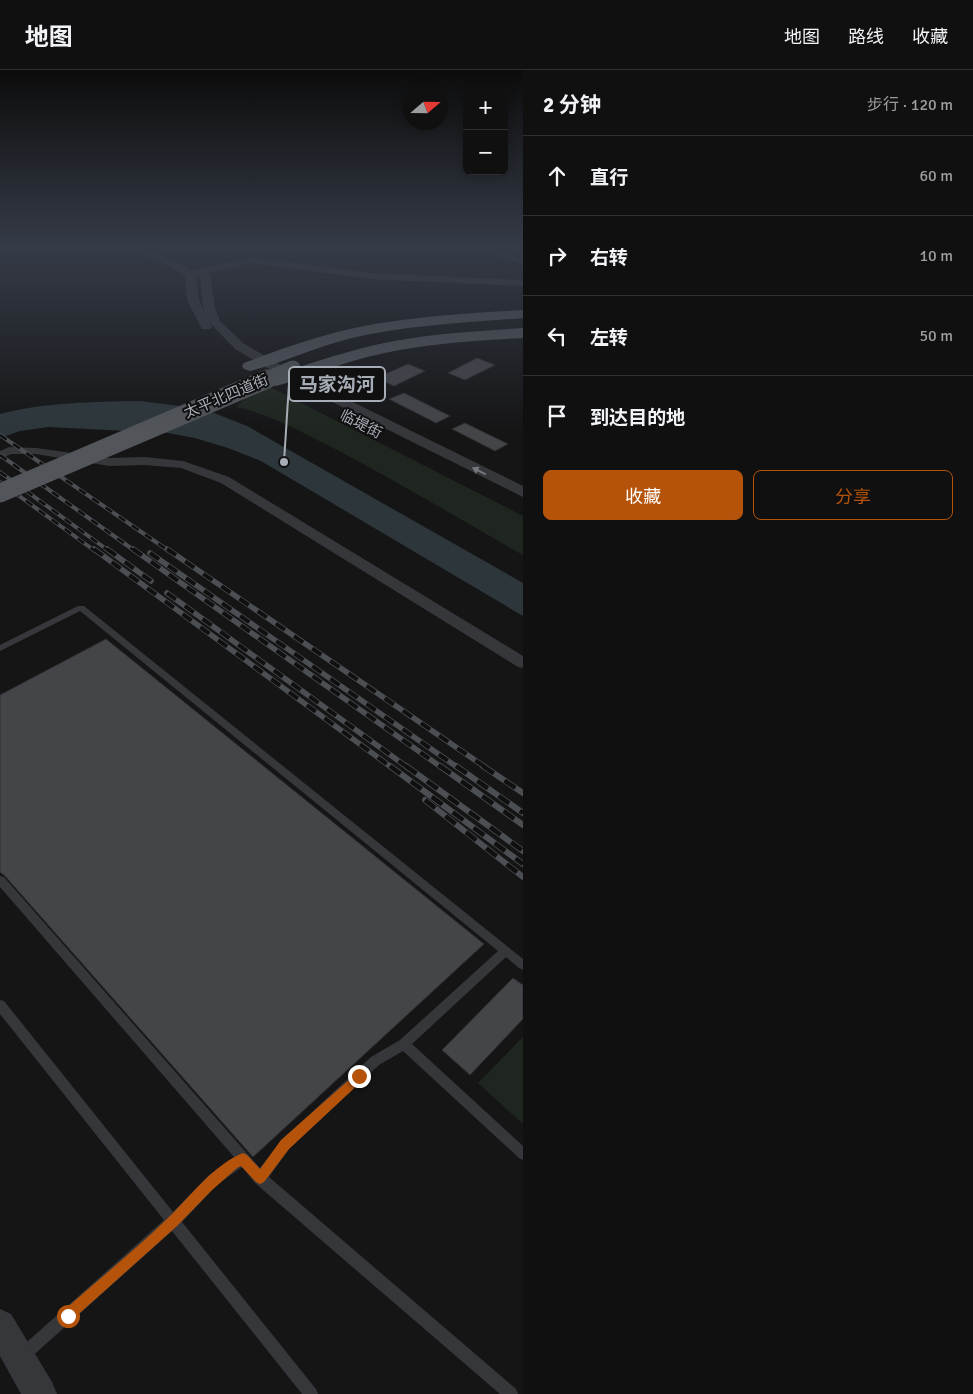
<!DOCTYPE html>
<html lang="zh">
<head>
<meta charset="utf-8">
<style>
  :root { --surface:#101010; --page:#1e1e1e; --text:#f1f3f6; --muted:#9c9d9f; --line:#303030; --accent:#b45309 }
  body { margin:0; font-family:Signika,"Noto Sans SC",sans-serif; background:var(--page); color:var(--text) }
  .controls { position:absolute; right:15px; top:15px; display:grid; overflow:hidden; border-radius:8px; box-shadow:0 2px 8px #0003 }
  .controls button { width:45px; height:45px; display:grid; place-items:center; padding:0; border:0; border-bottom:1px solid var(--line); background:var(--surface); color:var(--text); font:25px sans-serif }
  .compass { position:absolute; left:403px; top:15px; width:45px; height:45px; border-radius:50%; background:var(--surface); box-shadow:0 2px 8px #0003; rotate:70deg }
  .stop { position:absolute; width:15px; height:15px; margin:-11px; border:4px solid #b45309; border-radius:50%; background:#fff }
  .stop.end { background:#b45309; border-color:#fff; box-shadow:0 1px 5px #0008 }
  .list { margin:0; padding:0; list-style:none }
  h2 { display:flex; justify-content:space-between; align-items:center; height:65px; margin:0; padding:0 20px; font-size:21px }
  h2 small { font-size:16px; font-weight:400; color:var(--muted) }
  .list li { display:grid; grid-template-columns:32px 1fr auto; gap:15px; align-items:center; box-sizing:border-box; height:80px; padding:0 20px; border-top:1px solid var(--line) }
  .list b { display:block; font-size:19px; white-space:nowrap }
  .list em { font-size:16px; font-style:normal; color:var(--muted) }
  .actions { display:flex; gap:10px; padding:15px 20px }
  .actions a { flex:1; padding:11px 0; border:1px solid var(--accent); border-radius:8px; text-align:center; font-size:18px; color:var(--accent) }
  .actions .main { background:var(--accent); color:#fff }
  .icon { flex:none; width:28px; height:28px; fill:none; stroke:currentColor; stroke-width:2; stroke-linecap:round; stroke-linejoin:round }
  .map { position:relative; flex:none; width:523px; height:1324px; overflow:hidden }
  header { display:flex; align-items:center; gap:30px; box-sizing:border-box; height:70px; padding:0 25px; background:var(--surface); border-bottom:1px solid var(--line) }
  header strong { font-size:24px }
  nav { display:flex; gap:28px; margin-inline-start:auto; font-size:18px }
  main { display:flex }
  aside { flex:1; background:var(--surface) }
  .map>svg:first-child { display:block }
  .green { fill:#1f261f }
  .water { fill:#2d373b }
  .building { fill:#444549; stroke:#2f2f32 }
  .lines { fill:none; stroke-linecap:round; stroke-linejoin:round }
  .service { fill:#36373b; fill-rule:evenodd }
  .minor { fill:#36373b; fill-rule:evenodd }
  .tertiary { fill:#36373b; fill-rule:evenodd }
  .primary { fill:#52555a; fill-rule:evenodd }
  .rail-far2-casing { stroke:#4b4e52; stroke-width:4 }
  .rail-far1-casing { stroke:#4b4e52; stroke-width:5.5 }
  .rail-casing { stroke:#4b4e52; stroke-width:6 }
  .rail-far2 { stroke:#101011; stroke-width:2.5; stroke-dasharray:8; stroke-linecap:butt }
  .rail-far1 { stroke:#101011; stroke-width:4; stroke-dasharray:11; stroke-linecap:butt }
  .rail { stroke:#101011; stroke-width:4.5; stroke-dasharray:13; stroke-linecap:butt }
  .primary-bridge-far1 { stroke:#52555a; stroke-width:15 }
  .primary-bridge { stroke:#52555a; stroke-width:19 }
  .oneway { fill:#74787f }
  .route { fill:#b45309 }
  .labels { text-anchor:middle; stroke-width:4; stroke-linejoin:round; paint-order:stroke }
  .far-street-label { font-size:15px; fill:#a7adb6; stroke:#101011 }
  .leader { fill:none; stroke:#a7adb6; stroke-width:2 }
  .callout-dot { fill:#a7adb6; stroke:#101011; stroke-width:2 }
  .callout { fill:#101011; stroke:#a7adb6; stroke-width:2 }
  .callout-label { font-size:19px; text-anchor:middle; font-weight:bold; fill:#a7adb6 }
</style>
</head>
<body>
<header>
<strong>地图</strong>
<nav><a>地图</a><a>路线</a><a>收藏</a></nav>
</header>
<main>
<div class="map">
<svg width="523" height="1324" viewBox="0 0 523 1324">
  <rect width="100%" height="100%" fill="#151516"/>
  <path class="green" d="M268 316 523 446V485C461 450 400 413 337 380 305 364 271 344 236 337L252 322Z
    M523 967V1054L478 1013Z"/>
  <path class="water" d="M140 331 204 339 247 356 523 513V546L261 391 228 378 195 368 168 363 48 357 20 361 0 368V344C45 332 94 332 140 331Z"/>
  <path class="building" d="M477 288 495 295 465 310 448 303Z
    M408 294 425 301 394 316 376 308Z
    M404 323 450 346 436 353 389 329Z
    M465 353 508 374 495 381 452 359Z
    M106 569 484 874 253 1087 5 806 0 802V625Z
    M513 908 523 915V949L470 1005 442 980Z"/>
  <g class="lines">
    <path class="service" d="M78 536H84L523 889V900L519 898 506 887 412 974 523 1076V1090L519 1088 403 981 379 995 351 1021 289 1079 269 1107 516 1319 518 1324H500L255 1113 242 1097 218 1114 182 1152 316 1319 318 1324H302L172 1161 28 1290 23 1292 18 1290 16 1285 18 1280 164 1150 0 944V930L4 931 173 1142 209 1105 234 1087 0 817V806L4 807 260 1098 281 1071 371 987 400 970 498 881 80 541 0 581V575Z"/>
    <path class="minor" d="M9 377 36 378 109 388 145 387 183 391 229 407 523 586V598L518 597 221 413 181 398 145 395 109 396 36 384H11L0 389V381Z"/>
    <path class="tertiary" d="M130 176H143L191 200 253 187 370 203 523 210V216L370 209 253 193 208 203 210 205 215 238 220 251 243 273 294 303 523 416V427L286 309 235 279 210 253 212 257 210 259H202L187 230 185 205ZM196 207 200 208 203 238 208 250 199 230Z
      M470 176H485L523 189V195Z
      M0 1239 11 1244 52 1312 57 1324H21L0 1286Z"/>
    <path class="primary" d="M523 240V248C465 253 405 255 348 269 315 277 283 293 250 301L244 299 242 296 244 293C283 278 323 264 364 256 417 246 470 243 523 240Z
      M523 258V268C471 271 418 274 367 287 336 295 307 308 276 316L270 315 268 311 270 307C311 293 352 279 394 271 437 263 480 261 523 258Z"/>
    <g class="rail-far2-casing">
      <path id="rail-far2" d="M0 365 169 481
        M0 385 135 481
        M0 402 109 481
        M0 412 95 481"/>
    </g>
    <g class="rail-far1-casing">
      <path id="rail-far1" d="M94 479 391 697
        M107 479 151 511
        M133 479 441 697
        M167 479 485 697
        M150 483 457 697
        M167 523 407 697"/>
    </g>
    <g class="rail-casing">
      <path id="rail" d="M390 696 523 794
        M406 696 523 781
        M440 696 523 755
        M456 696 523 743
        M483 696 523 723
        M425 730 523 807"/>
    </g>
    <use href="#rail-far2" class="rail-far2"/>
    <use href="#rail-far1" class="rail-far1"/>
    <use href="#rail" class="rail"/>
    <path class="primary-bridge-far1" d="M264 310 293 298"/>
    <path class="primary-bridge" d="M0 423 267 309"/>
  </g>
  <defs><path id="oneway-solid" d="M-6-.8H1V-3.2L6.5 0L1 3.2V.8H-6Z" transform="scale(1.25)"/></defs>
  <use class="oneway" href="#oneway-solid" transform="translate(479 401) rotate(-153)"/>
  <linearGradient id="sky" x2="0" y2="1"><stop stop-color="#0c0c0c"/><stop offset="0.49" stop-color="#353b47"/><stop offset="1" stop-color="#353b47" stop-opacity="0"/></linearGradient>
  <rect width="523" height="361" fill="url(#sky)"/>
  <path class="route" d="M359 1001 363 1002 364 1006 363 1010 289 1079 264 1112 260 1114 256 1112 241 1096 237 1098 211 1121 177 1156 72 1250 68 1252 63 1250 61 1246 63 1241C98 1210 135 1180 169 1147 192 1125 212 1096 243 1083L247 1085 260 1099 281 1070Z"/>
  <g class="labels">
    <g class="far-street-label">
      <text transform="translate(226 326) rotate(-23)" y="5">太平北四道街</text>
      <text transform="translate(361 354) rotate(27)" y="5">临堤街</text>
    </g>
  </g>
  <path class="leader" d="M284 392L289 314"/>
  <circle class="callout-dot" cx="284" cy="392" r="5"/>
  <rect class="callout" x="289" y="297" width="96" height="34" rx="5"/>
  <g class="callout-label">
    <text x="337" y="321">马家沟河</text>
  </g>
</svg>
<div class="controls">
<button>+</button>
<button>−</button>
</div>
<svg class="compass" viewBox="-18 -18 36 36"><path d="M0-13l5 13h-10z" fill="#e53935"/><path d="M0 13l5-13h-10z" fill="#9c9d9f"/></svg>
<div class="stop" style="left:68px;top:1246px"></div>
<div class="stop end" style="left:359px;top:1006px"></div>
</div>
<aside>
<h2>2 分钟<small>步行 · 120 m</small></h2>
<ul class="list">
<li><svg class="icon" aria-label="ahead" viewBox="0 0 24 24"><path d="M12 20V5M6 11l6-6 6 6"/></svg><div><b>直行</b></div><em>60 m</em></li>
<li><svg class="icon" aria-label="right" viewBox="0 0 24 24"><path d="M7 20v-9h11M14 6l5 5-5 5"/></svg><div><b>右转</b></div><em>10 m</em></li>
<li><svg class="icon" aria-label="left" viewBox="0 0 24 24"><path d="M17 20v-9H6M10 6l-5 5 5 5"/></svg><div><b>左转</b></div><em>50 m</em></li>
<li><svg class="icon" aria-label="arrive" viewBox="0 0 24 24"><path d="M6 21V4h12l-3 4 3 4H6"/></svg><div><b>到达目的地</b></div></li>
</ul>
<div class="actions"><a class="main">收藏</a><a>分享</a></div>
</aside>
</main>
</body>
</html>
